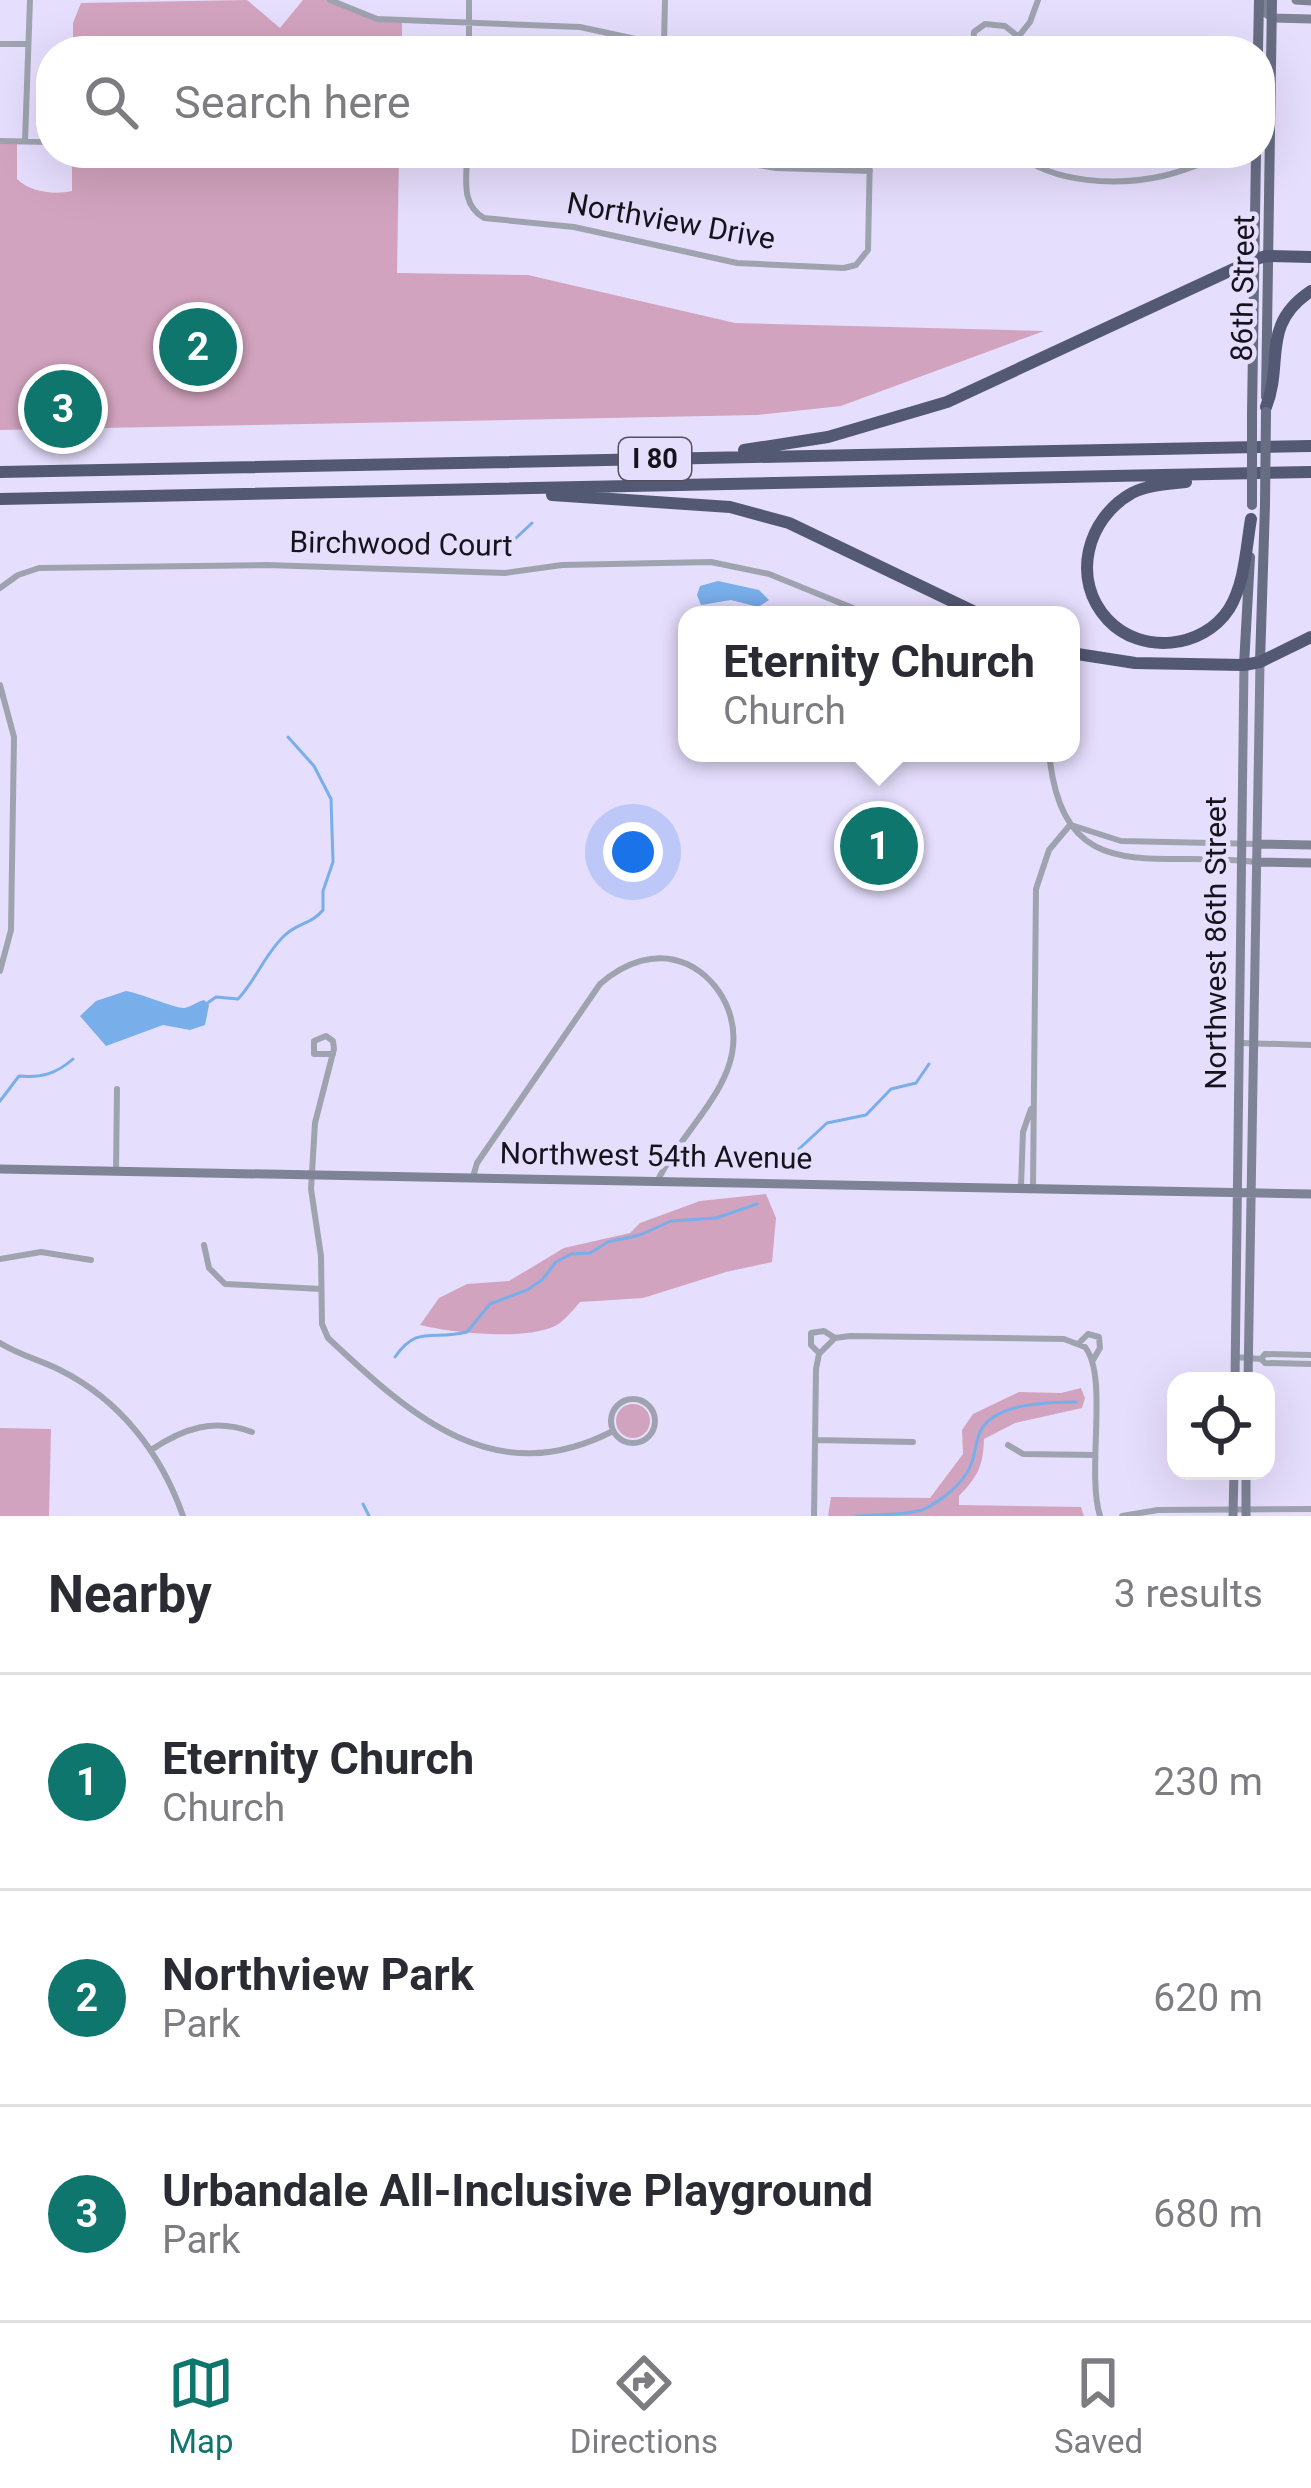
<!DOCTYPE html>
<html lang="en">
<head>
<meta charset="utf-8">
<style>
  :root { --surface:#fff; --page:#f2f2f3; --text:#2b2b33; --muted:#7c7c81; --line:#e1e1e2; --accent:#0f766e }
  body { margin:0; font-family:Roboto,sans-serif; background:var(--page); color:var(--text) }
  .controls { position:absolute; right:36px; bottom:36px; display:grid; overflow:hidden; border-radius:24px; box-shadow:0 12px 48px #0002 }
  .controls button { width:108px; height:108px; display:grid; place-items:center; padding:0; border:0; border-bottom:3px solid var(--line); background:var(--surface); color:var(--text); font:60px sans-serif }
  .you { position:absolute; left:633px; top:852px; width:42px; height:42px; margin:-30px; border:9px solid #fff; border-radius:50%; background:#1a73e8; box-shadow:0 0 0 18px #1a73e833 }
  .badge { display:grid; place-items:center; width:78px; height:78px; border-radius:50%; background:var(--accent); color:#fff; font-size:39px; font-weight:700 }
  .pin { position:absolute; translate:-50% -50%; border:6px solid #fff; box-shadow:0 3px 12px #0006 }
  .popup { position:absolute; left:678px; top:606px; width:402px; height:156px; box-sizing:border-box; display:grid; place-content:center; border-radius:24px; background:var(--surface); filter:drop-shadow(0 3px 9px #0005); font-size:39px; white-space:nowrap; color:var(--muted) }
  .popup b { font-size:45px; color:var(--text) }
  .popup::after { content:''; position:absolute; left:50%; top:100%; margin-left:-24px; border:24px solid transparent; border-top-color:var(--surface) }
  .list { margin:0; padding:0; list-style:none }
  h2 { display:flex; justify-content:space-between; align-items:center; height:156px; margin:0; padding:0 48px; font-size:51px }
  h2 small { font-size:39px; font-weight:400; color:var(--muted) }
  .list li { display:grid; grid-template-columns:78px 1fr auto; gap:36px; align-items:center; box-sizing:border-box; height:216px; padding:0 48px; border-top:3px solid var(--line) }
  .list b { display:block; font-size:45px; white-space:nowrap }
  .list p { margin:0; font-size:39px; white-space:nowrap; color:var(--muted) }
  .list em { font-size:39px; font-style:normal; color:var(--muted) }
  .icon { flex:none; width:66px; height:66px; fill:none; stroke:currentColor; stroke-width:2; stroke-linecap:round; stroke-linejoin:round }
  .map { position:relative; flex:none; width:1311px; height:1516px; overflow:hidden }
  .search { position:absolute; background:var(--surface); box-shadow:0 12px 48px #0002; left:36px; right:36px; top:36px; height:132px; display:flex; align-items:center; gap:30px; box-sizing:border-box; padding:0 42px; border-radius:48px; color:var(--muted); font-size:45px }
  .sheet { height:804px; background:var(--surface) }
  nav { display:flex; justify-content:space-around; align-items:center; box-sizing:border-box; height:168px; border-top:3px solid var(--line); background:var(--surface); font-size:33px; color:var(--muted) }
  nav a { display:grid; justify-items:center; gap:6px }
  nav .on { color:var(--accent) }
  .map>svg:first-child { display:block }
  .green { fill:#d2a3be }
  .water { fill:#78aeea }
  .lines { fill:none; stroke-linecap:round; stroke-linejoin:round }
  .stream { stroke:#78aeea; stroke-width:3 }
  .street { stroke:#9fa3b0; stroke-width:6 }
  .secondary { stroke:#7e8396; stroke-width:9 }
  .primary { stroke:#676d83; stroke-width:10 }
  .highway { stroke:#535973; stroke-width:12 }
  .primary-bridge { stroke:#676d83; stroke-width:10 }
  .labels { text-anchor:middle; stroke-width:9; stroke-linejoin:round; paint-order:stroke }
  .shield { fill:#e6defd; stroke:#545060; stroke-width:3 }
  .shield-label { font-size:27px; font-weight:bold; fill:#16131d }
  .street-label { font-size:30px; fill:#16131d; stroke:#e6defd }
</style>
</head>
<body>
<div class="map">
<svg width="1311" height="1516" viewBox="0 0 1311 1516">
  <rect width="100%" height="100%" fill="#e6defd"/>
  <path class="green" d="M247 0 280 28 303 0H330L351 11 402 21V51H73V23L81 3Z
    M0 141 17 142V179C30 192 54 195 72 191V153H399L397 273 528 275 735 323 1044 331 841 406 757 415 0 430Z
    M766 1194 776 1218 772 1262 726 1272 643 1298 580 1302C574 1309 567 1317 560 1323 533 1342 452 1333 420 1325L439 1298 467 1284 509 1281 564 1248 630 1233 640 1223 700 1201Z
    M1081 1388 1085 1398 1082 1408 1015 1423 984 1439C983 1467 978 1476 959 1496V1505L1081 1507 1084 1516H828L831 1497 930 1498 963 1454 962 1430 973 1414 1019 1392 1061 1393Z
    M616 1421a17 17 0 1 1 34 0a17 17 0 1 1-34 0Z
    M0 1428 51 1429 49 1516H0Z"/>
  <path class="water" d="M718 581 759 590 769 600 758 607 731 600 701 605 697 595 700 586Z
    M126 991C139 993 177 1009 185 1008 192 1006 197 1002 204 1000L209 1005 205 1025 190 1030 163 1025 106 1046 80 1016 96 1001Z"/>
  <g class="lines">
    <path class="stream" d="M500 553 532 523
      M206 1004 216 997 238 999C256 980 265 954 284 936 297 923 312 924 323 910V891L333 862 331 799 314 766 288 737
      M0 1101 19 1076C41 1078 56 1074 73 1059
      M786 1161 827 1123 866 1115 891 1089 916 1083 929 1064
      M395 1357C418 1324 433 1341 467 1332L490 1304 527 1290 542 1280 556 1262 571 1254 590 1253 608 1242 640 1235 671 1221 716 1218 757 1204
      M363 1504 369 1516
      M856 1516C878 1514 901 1516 922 1510 940 1502 962 1485 970 1467 976 1455 975 1441 981 1430 996 1403 1048 1402 1076 1402"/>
    <path class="street" d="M330 0 377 19 580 27 691 51
      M0 44H27
      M664 44 665 0
      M469 51V0
      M973 51 974 32 985 24 1005 26 1020 38
      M1007 51 1030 22 1038 0
      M0 141 51 142
      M25 141 30 0
      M467 153C467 178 460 204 484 218L574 227 737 263 844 268 856 265 868 250 870 153
      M682 153 776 168 870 171
      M1017 153C1053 184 1118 186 1163 176 1199 168 1214 153 1255 154
      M0 588 18 575 39 568 267 565 505 573 562 565 711 562 769 574 870 615
      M0 685 14 737 11 930 0 971
      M1049 753C1063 892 1152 849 1255 862
      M1071 825 1121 841 1257 844
      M1240 1043 1311 1045
      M333 1054H314V1041L326 1036 333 1041 334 1049 315 1123 311 1189 321 1256 322 1324 328 1338C412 1417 495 1492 613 1431
      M116 1171 117 1089
      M473 1177 477 1163 600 984C624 963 656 950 687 964 704 972 718 987 726 1004 757 1073 685 1123 658 1180
      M1021 1186 1023 1132 1031 1109
      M1033 1187 1036 889 1049 850 1070 825
      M204 1245 209 1268 225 1284 321 1289
      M0 1259 41 1252 91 1260
      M0 1343C19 1355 40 1360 60 1370 120 1400 161 1453 183 1516
      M1079 1343 1088 1334 1099 1337 1100 1348 1093 1360
      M819 1353 811 1345V1333L824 1331 835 1338
      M1235 1357 1261 1359 1265 1363 1311 1364
      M1261 1359 1265 1354 1311 1355
      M611 1421a22 22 0 1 1 44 0a22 22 0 1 1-44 0Z
      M815 1440 913 1442
      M1008 1445 1023 1454 1094 1455
      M151 1450C184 1428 214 1418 252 1432
      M814 1516 816 1369 819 1354 835 1338 850 1336 1064 1339 1085 1347C1109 1377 1086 1471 1100 1516
      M1122 1516 1158 1510 1311 1509"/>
    <path class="secondary" d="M1271 0 1259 8 1273 18 1311 19
      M1296 0 1311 1
      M1257 844 1311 845
      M1256 862 1311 863
      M0 1169 1311 1194
      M1235 1381 1244 665
      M1248 1381 1260 662
      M1233 1516 1234 1471
      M1246 1516V1471"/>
    <path class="primary" d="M1258 51 1259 0
      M1266 397 1272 0
      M1252 414 1256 153
      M1260 662 1265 505
      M1244 665 1250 557"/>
    <path class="highway" d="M1266 407C1284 362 1260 325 1311 291
      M744 450 828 437 947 402 1253 260 1266 256 1311 257
      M0 472 1311 446
      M1186 482C1168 484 1148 485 1132 493 1087 518 1070 580 1108 620 1141 655 1203 649 1229 609 1245 583 1246 548 1251 519
      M552 495 730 507 789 523 981 615
      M0 499 1311 472
      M1071 653 1135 663 1244 665 1260 662 1311 637"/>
    <path class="primary-bridge" d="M1252 505V414
      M1265 505 1266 412"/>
  </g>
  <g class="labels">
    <rect class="shield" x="619" y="438" width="72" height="42" rx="9"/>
    <g class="shield-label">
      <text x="655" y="468">I 80</text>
    </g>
    <g class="street-label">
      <text transform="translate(671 221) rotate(10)" y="10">Northview Drive</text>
      <text transform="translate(1243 288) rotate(-89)" y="10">86th Street</text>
      <text transform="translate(401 544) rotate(1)" y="10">Birchwood Court</text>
      <text transform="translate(1216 943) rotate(-90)" y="10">Northwest 86th Street</text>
      <text transform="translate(656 1156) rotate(1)" y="10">Northwest 54th Avenue</text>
    </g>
  </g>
</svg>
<div class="controls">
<button><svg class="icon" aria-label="locate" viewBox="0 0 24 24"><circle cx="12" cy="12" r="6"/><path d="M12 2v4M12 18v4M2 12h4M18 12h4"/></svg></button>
</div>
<div class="you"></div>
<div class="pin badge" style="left:879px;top:846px">1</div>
<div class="popup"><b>Eternity Church</b>Church</div>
<div class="pin badge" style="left:198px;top:347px">2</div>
<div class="pin badge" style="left:63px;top:409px">3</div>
<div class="search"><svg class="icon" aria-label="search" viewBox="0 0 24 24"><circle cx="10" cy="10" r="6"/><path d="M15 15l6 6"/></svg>Search here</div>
</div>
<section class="sheet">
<h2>Nearby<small>3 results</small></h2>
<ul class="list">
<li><span class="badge">1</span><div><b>Eternity Church</b><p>Church</p></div><em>230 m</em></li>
<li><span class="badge">2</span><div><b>Northview Park</b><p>Park</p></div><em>620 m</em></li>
<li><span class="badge">3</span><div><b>Urbandale All-Inclusive Playground</b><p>Park</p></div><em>680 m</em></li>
</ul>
</section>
<nav>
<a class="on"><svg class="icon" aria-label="map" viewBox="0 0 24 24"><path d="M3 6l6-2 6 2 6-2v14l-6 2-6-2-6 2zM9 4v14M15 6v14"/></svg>Map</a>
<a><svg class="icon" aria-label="directions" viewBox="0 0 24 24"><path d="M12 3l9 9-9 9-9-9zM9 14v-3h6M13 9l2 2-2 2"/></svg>Directions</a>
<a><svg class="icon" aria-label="saved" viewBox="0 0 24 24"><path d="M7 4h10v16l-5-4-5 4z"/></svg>Saved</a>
</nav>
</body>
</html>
